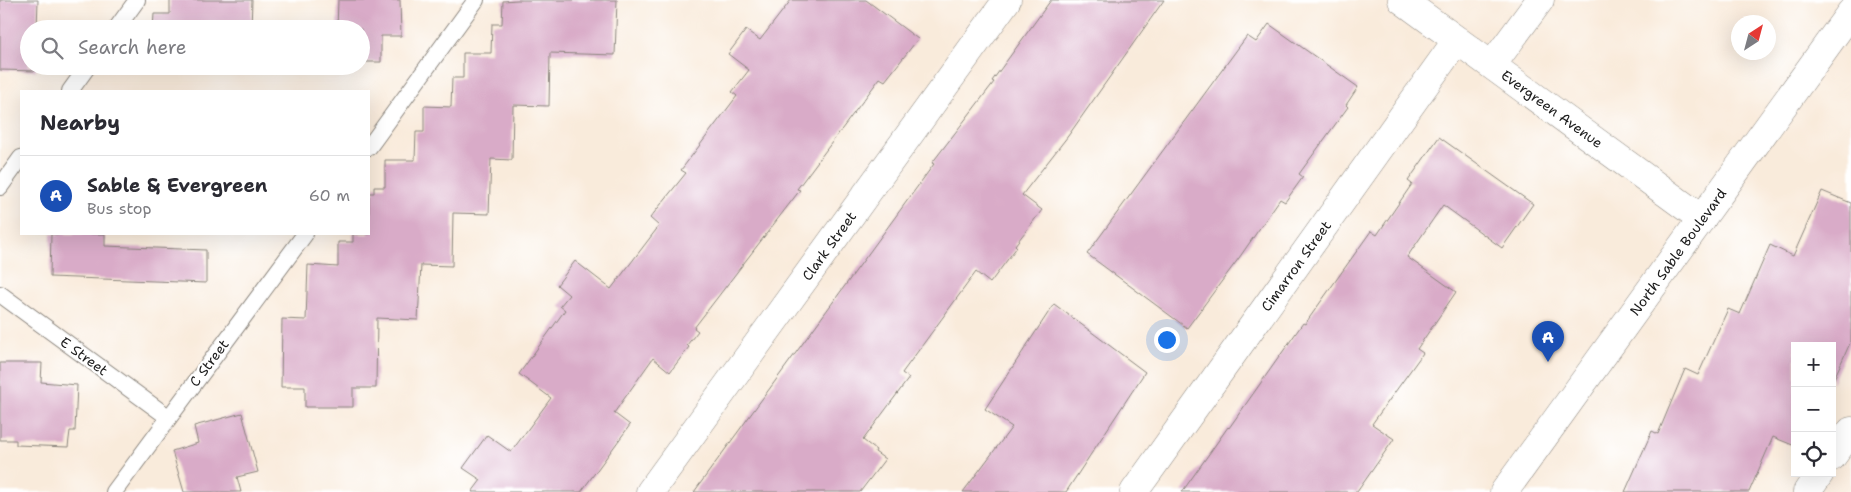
<!DOCTYPE html>
<html lang="en">
<head>
<meta charset="utf-8">
<style>
  :root { --surface:#fff; --page:#f7f7f7; --text:#2b2b33; --muted:#7c7c81; --line:#e1e1e2; --accent:#ea580c }
  body { margin:0; font-family:"Shantell Sans",sans-serif; background:var(--page); color:var(--text) }
  .controls { position:absolute; right:15px; bottom:15px; display:grid; overflow:hidden; border-radius:0px; box-shadow:0 5px 20px #0002 }
  .controls button { width:45px; height:45px; display:grid; place-items:center; padding:0; border:0; border-bottom:1px solid var(--line); background:var(--surface); color:var(--text); font:25px sans-serif }
  .compass { position:absolute; left:1731px; top:15px; width:45px; height:45px; border-radius:50%; background:var(--surface); box-shadow:0 5px 20px #0002; rotate:36deg }
  .you { position:absolute; left:1166px; top:339px; width:18px; height:18px; margin:-12px; border:4px solid #fff; border-radius:50%; background:#1a73e8; box-shadow:0 0 0 8px #1a73e833 }
  .badge { display:grid; place-items:center; width:32px; height:32px; border-radius:50%; background:var(--accent); color:#fff; font-size:16px; font-weight:700 }
  .pin { position:absolute; translate:-50% -41px; filter:drop-shadow(0 1px 2px #0008) }
  .pin::after { content:''; position:absolute; top:26px; width:18px; height:15px; background:inherit; clip-path:polygon(0 0,100% 0,50% 100%) }
  .list { margin:0; padding:0; list-style:none }
  h2 { display:flex; justify-content:space-between; align-items:center; height:65px; margin:0; padding:0 20px; font-size:21px }
  h2 small { font-size:16px; font-weight:400; color:var(--muted) }
  .list li { display:grid; grid-template-columns:32px 1fr auto; gap:15px; align-items:center; box-sizing:border-box; height:80px; padding:0 20px; border-top:1px solid var(--line) }
  .list b { display:block; font-size:19px; white-space:nowrap }
  .list p { margin:0; font-size:16px; white-space:nowrap; color:var(--muted) }
  .list em { font-size:16px; font-style:normal; color:var(--muted) }
  .icon { flex:none; width:28px; height:28px; fill:none; stroke:currentColor; stroke-width:2; stroke-linecap:round; stroke-linejoin:round }
  .map { position:relative; flex:none; width:1851px; height:492px; overflow:hidden }
  .search { position:absolute; background:var(--surface); box-shadow:0 5px 20px #0002; left:20px; top:20px; width:350px; height:55px; display:flex; align-items:center; gap:12px; box-sizing:border-box; padding:0 18px; border-radius:28px; color:var(--muted); font-size:19px }
  .panel { position:absolute; background:var(--surface); box-shadow:0 5px 20px #0002; left:20px; top:90px; width:350px; height:145px; border-radius:0px }
  .map>svg:first-child { display:block }
  .building { fill:#d9abc8 }
  .lines { fill:none; stroke-linecap:round; stroke-linejoin:round }
  .lane-casing { stroke:#8a847c; stroke-width:18 }
  .street-casing { stroke:#8a847c; stroke-width:29 }
  .secondary-casing { stroke:#8a847c; stroke-width:29 }
  .lane { stroke:#fff; stroke-width:16 }
  .street { stroke:#fff; stroke-width:28 }
  .secondary { stroke:#fff; stroke-width:28 }
  .labels { text-anchor:middle; stroke-width:4.5; stroke-linejoin:round; paint-order:stroke }
  .street-label { font-size:14px; fill:#1c1c1c; stroke:#fff }
</style>
</head>
<body>
<div class="map">
<svg width="1851" height="492" viewBox="0 0 1851 492">
  <rect width="100%" height="100%" fill="#fff"/>
  <filter id="ink" filterUnits="userSpaceOnUse"><feTurbulence type="fractalNoise" baseFrequency=".02" numOctaves="2"/><feDisplacementMap in="SourceGraphic" scale="10" xChannelSelector="R" yChannelSelector="G"/><feConvolveMatrix kernelMatrix="1 2 1 2 8 2 1 2 1" color-interpolation-filters="sRGB"/></filter>
  <filter id="wash" filterUnits="userSpaceOnUse"><feTurbulence type="fractalNoise" baseFrequency=".0096" numOctaves="4" result="noise"/><feDisplacementMap in="SourceGraphic" scale="20" xChannelSelector="R" yChannelSelector="G"/><feGaussianBlur stdDeviation="1.12" result="paint"/><feColorMatrix in="noise" values="0 0 0 0 0 0 0 0 0 0 0 0 0 0 0 0 0 1.4 0 .05"/><feComposite in="paint" operator="in"/></filter>
  <g filter="url(#wash)">
    <rect width="100%" height="100%" fill="#f9ebdb"/>
    <g id="blocks">
      <path class="building" d="M0 0H38L37 29H29V66H36V71L0 70Z
        M170 0H252L251 29H153L154 14H170Z
        M338 0H400L401 36H381V62H361V29H337Z
        M517 0H617L615 55 550 53 549 106 513 105 512 160 491 159 489 214 453 213 452 266 421 265 418 320 377 318 376 388H353V407H305V387H281L282 319 306 320 308 265 338 267V242H353V234H369V193H374V187H385V160H415L416 132H424V106L451 107 452 78H463V53H491L492 24H502L503 1Z
        M791 0H866L918 39 885 81 880 78 797 189 800 190 694 328 698 331 687 345 689 347 670 372 653 358 614 413 630 425 581 492H472L481 480 463 468 487 435 511 452 551 398 519 374 565 310 560 306 569 295 557 285 575 261 611 289 659 226 650 218 686 173 681 170 737 96 732 92 749 70 728 54 746 30 760 40Z
        M1051 0H1164L1068 136 1022 195 1042 210 1015 245 1017 247 990 283 976 272 902 373 909 378 863 440 876 450 875 452 885 459 860 492H694L934 164 932 163 994 82 992 81Z
        M1269 24 1358 87 1346 105 1348 107 1299 174 1303 177 1285 202 1280 199 1239 258 1187 328 1087 254 1247 36 1256 42Z
        M1439 137 1533 204 1502 248 1443 205 1407 257 1456 292 1417 349 1423 353 1372 424 1394 439 1357 492H1182L1228 427 1229 428 1303 323 1305 324 1371 231 1377 235 1412 184 1408 181Z
        M1822 191 1851 203V341L1832 383V346H1795V446L1773 437 1749 492H1625L1652 431 1658 434 1685 369 1698 375 1728 309 1740 314 1770 245 1793 256Z
        M51 234H105V246L206 250V283L50 277Z
        M1054 304 1145 372 1066 492H963L1012 427 985 409Z
        M0 363H42L41 382 77 385 75 431H70L68 447 16 445V440H0Z
        M242 413 258 472 237 477 241 492H184L172 451 198 443 194 426Z"/>
    </g>
  </g>
  <g filter="url(#ink)">
    <use href="#blocks" fill-opacity="0" stroke="#8a847c" stroke-width="1"/>
    <g class="lines">
      <g class="lane-casing">
        <path id="lane" d="M116 29 137 0
          M70 91 88 66
          M369 147 476 0
          M0 187 21 158
          M0 294 168 417
          M114 492 305 234"/>
      </g>
      <g class="street-casing">
        <path id="street" d="M1402 0 1702 219
          M1492 65 1540 0
          M1832 457 1851 431
          M650 492 1007 0
          M1134 492 1457 40
          M1807 492 1820 473"/>
      </g>
      <g class="secondary-casing">
        <path id="secondary" d="M1504 492 1851 12"/>
      </g>
      <use href="#lane" class="lane"/>
      <use href="#street" class="street"/>
      <use href="#secondary" class="secondary"/>
    </g>
  </g>
  <g class="labels">
    <g class="street-label">
      <text transform="translate(1552 109) rotate(36)" y="5">Evergreen Avenue</text>
      <text transform="translate(829 246) rotate(-54)" y="5">Clark Street</text>
      <text transform="translate(1678 252) rotate(-54)" y="5">North Sable Boulevard</text>
      <text transform="translate(1296 266) rotate(-54)" y="5">Cimarron Street</text>
      <text transform="translate(84 356) rotate(36)" y="5">E Street</text>
      <text transform="translate(209 363) rotate(-53)" y="5">C Street</text>
    </g>
  </g>
</svg>
<div class="controls">
<button>+</button>
<button>−</button>
<button><svg class="icon" aria-label="locate" viewBox="0 0 24 24"><circle cx="12" cy="12" r="6"/><path d="M12 2v4M12 18v4M2 12h4M18 12h4"/></svg></button>
</div>
<svg class="compass" viewBox="-18 -18 36 36"><path d="M0-13l5 13h-10z" fill="#e53935"/><path d="M0 13l5-13h-10z" fill="#7c7c81"/></svg>
<div class="you"></div>
<div class="pin badge" style="left:1548px;top:362px;background:#1a4fb4">A</div>
<div class="search"><svg class="icon" aria-label="search" viewBox="0 0 24 24"><circle cx="10" cy="10" r="6"/><path d="M15 15l6 6"/></svg>Search here</div>
<section class="panel">
<h2>Nearby<small></small></h2>
<ul class="list">
<li><span class="badge" style="background:#1a4fb4">A</span><div><b>Sable &amp; Evergreen</b><p>Bus stop</p></div><em>60 m</em></li>
</ul>
</section>
</div>
</body>
</html>
